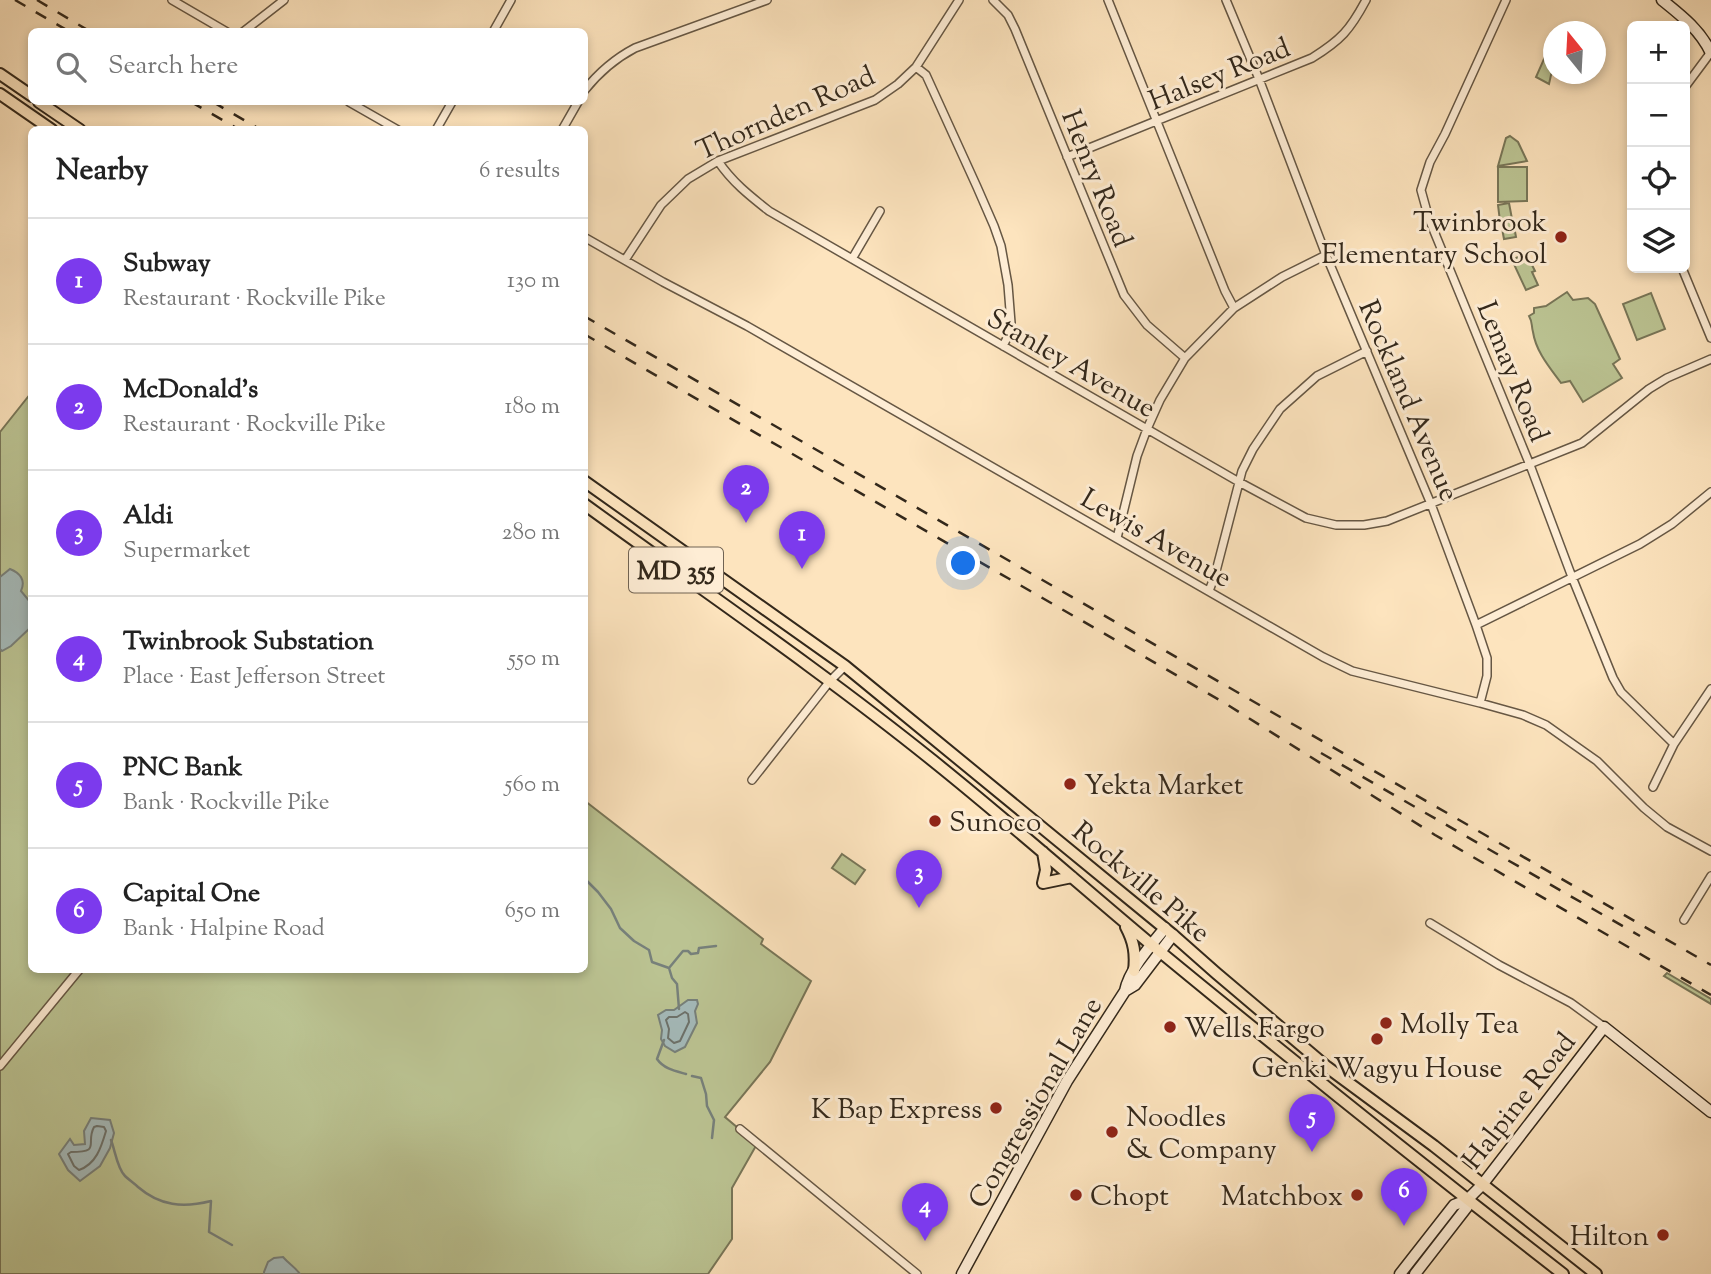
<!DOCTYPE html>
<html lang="en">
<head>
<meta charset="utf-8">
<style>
  :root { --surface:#fff; --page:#f6f6f6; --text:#222; --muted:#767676; --line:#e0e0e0; --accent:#7c3aed }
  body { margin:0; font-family:"Sorts Mill Goudy",serif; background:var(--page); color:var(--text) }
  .controls { position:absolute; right:21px; top:21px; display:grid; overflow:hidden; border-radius:10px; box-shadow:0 4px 10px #0003 }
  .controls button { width:63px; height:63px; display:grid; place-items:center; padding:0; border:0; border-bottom:2px solid var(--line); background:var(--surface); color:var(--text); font:35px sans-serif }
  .compass { position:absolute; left:1543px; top:21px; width:63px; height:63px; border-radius:50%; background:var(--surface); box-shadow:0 4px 10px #0003; rotate:342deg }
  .you { position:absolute; left:964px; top:564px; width:24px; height:24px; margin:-18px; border:5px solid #fff; border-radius:50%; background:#1a73e8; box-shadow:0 0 0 10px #1a73e833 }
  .badge { display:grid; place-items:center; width:46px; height:46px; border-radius:50%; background:var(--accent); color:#fff; font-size:23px; font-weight:700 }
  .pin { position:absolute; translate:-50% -58px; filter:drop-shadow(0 2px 4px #0008) }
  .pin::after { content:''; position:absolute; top:37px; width:24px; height:21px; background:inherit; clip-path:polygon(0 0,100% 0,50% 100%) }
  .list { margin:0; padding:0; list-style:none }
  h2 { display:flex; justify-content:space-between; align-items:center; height:91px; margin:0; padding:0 28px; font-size:30px }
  h2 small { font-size:23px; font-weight:400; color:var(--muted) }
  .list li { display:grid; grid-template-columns:46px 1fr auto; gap:21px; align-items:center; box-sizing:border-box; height:126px; padding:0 28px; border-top:2px solid var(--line) }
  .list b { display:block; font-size:26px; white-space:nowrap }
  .list p { margin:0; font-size:23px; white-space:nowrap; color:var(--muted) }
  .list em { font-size:23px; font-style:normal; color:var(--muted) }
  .icon { flex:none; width:38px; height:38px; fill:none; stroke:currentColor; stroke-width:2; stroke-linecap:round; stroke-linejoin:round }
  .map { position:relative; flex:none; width:1711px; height:1274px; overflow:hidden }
  .search { position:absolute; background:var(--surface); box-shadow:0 4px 10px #0003; left:28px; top:28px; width:560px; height:77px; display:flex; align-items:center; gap:18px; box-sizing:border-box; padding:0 24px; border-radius:10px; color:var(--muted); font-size:26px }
  .panel { position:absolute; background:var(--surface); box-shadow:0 4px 10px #0003; left:28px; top:126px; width:560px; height:847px; border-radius:10px }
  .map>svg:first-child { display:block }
  .green { fill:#bcc594; stroke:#787658; stroke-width:2 }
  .water { fill:#a5bcbd; stroke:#77817c; stroke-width:2 }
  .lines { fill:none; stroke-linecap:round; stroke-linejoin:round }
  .shore { stroke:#6c726c; stroke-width:2 }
  .stream { stroke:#77817c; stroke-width:2.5 }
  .street-casing { stroke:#665744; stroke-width:10 }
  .secondary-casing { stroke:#33281b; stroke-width:13 }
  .primary-casing { stroke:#33281b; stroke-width:14 }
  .street { stroke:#feedd5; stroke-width:7 }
  .secondary { stroke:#feedd5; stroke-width:10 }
  .primary { stroke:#fde4be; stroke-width:10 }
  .rail { stroke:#33281b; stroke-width:2.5; stroke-dasharray:12 12; stroke-linecap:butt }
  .poi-dot { fill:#8f2418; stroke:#feedd5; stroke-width:2.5 }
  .labels { text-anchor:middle; stroke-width:6; stroke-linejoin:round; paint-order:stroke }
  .shield { fill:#feedd5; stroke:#706353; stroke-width:2 }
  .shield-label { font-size:26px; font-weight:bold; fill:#33281b }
  .street-label { font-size:28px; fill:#33281b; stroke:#feedd5 }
  .poi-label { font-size:28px; fill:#33281b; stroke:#feedd5; text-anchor:start }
</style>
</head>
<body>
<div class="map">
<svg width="1711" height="1274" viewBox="0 0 1711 1274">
  <rect width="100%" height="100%" fill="#fde4be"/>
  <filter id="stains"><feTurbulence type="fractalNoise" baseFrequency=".00286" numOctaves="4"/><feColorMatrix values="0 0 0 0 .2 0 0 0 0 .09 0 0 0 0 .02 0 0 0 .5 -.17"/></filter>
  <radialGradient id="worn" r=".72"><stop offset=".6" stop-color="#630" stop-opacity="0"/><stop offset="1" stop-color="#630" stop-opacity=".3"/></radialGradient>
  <path class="green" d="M1548 50 1554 52 1553 66 1549 84 1536 77Z
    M1510 136 1518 142 1527 161 1498 166 1506 138Z
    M1498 167H1527V201L1498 202Z
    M1509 203 1512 219 1500 221 1498 205Z
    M1513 221 1516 237 1504 239 1501 223Z
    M1526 253 1535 271 1532 272 1538 285 1526 290 1512 260Z
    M1567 292 1573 300 1588 298 1595 304 1620 359 1613 364 1622 378 1583 402 1570 381 1561 383C1550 368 1536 352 1533 332 1531 325 1533 323 1529 316L1534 313V308L1546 306Z
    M1651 293 1665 329 1637 340 1623 304Z
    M31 393 32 970H584L585 801 763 939 761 944 811 981 770 1062 725 1117 757 1144 732 1188V1239L708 1274H0V432Z
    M842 854 865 870 855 884 832 868Z
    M1667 973 1711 999V1004L1664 976Z"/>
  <path class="water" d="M10 569C20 573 26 580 21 591L31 603V627L11 646 2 651 0 649V577Z
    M688 1000H697L698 1004 695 1011 697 1023 685 1047 675 1052 665 1046 661 1039 662 1030 658 1015 666 1010H674Z
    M91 1118 110 1120 114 1133 110 1148 100 1166 80 1181 68 1170 59 1154 70 1139 74 1145 85 1144 84 1131Z
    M283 1257C289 1264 295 1267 300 1274H264V1272L268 1262 274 1258Z"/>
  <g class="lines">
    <path class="shore" d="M685 1012 688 1014 689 1022 680 1041 674 1043 668 1038 669 1029 666 1020 669 1017H677Z
      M97 1126 104 1127 106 1131C101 1148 96 1164 79 1170L74 1166 68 1154 71 1152C102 1152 85 1144 94 1127Z"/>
    <path class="stream" d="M584 878 598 892 611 909 620 928 634 941 649 950 652 962 669 968
      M679 1009 677 984 672 978 669 968 683 951H688L691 954 698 953 699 948 716 946
      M664 1040 657 1059C664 1069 675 1071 686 1074
      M692 1076 701 1078 706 1094 707 1106 714 1120 712 1138
      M111 1140C115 1150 117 1168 125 1176 129 1180 134 1183 138 1187 160 1206 183 1208 211 1201L209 1232 232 1245"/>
    <g class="street-casing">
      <path id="street" d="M172 0 227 32
        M993 0 1008 15 1015 29 1124 295 1147 325 1185 358
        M1108 0 1225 291 1234 308
        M1226 0 1259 79 1326 255 1431 504 1476 625 1487 658V676L1480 703
        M1506 0 1445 134 1430 162 1421 190 1429 219 1530 465 1572 577 1613 678 1621 692 1674 744
        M243 32 284 0
        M493 32 511 0
        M916 67 926 75 977 187 994 226 1001 246 1008 285 1011 323V330L1003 346
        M1685 87 1711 52
        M584 91C599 72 614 59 635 48L767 0
        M349 102 398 130
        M436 130 452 102
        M562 130 578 102
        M1067 157 1312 58C1341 40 1350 30 1366 0
        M718 161C732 182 750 196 769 211L1239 482 1306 518 1336 525H1364L1387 521 1582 443 1649 389 1667 378 1711 359
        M584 237 663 282 747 326 1323 657 1352 671 1480 703 1523 715 1546 725 1597 761 1644 808 1667 827 1711 851
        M852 259 880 211
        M625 260 661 205 688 179 718 161 875 100 898 84 916 67 959 0
        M1682 268 1711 338
        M1117 538 1137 456 1147 429 1160 400 1185 358 1234 308 1282 277 1326 255
        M1209 591 1215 575 1242 471 1253 449 1280 409 1317 376 1367 351
        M1476 625 1640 544 1672 524 1711 492
        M752 780 830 681 845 666
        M1653 787 1674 744 1711 689
        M1684 920 1711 876
        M1430 923 1499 965 1571 1003 1604 1027
        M0 1066 79 970
        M740 1129 917 1274"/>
    </g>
    <g class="secondary-casing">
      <path id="secondary" d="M1662 0C1682 16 1700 30 1711 53
        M1125 991 1135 985 1173 935
        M962 1274 1067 1081 1125 991C1129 970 1151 945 1165 928
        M1400 1274 1454 1205 1467 1200 1482 1185 1604 1027 1711 1112
        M1415 1274 1467 1207V1200"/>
    </g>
    <g class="primary-casing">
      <path id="primary" d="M0 74 32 96
        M0 94 52 130
        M39 102 80 130
        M584 481 845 666 1173 935 1216 973 1327 1067 1434 1146 1596 1274
        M584 504C701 589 820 670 932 760 1007 820 1079 884 1153 946 1288 1057 1425 1167 1563 1274
        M1043 852 1046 870 1043 883
        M1043 883 1072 877
        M1126 927C1134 942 1136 954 1134 971"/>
    </g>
    <use href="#street" class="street"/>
    <use href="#secondary" class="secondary"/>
    <use href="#primary" class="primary"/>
    <path class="rail" d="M15 0 70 32
      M37 0 91 32
      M191 102 240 130
      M213 102 261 130
      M584 316 1711 965
      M584 334 1223 702 1435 835 1711 995
      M1321 753 1640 936"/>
  </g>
  <g class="poi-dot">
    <circle cx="1561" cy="237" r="7"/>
    <circle cx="1070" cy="784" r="7"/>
    <circle cx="935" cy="821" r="7"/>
    <circle cx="1386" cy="1023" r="7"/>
    <circle cx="1170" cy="1027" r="7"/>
    <circle cx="1377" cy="1039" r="7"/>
    <circle cx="996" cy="1108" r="7"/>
    <circle cx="1112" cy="1132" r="7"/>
    <circle cx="1076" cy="1195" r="7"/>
    <circle cx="1357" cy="1195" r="7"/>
    <circle cx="1663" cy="1235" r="7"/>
  </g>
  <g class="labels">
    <rect class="shield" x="629" y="547.5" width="94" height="45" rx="5"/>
    <g class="shield-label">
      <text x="676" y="579">MD 355</text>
    </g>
    <g class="street-label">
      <text transform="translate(1219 73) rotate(-22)" y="10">Halsey Road</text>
      <text transform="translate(785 112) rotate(-24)" y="10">Thornden Road</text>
      <text transform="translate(1098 178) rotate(68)" y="10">Henry Road</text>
      <text transform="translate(1072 362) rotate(30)" y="10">Stanley Avenue</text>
      <text transform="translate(1514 371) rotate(68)" y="10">Lemay Road</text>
      <text transform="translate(1410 400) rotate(67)" y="10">Rockland Avenue</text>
      <text transform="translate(1157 537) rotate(30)" y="10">Lewis Avenue</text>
      <text transform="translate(1142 881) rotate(40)" y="10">Rockville Pike</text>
      <text transform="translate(1518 1100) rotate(-52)" y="10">Halpine Road</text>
      <text transform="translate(1034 1102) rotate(-60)" y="10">Congressional Lane</text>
    </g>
    <g class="poi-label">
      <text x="1547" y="231" text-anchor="end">Twinbrook<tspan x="1547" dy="32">Elementary School</tspan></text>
      <text x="1084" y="794">Yekta Market</text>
      <text x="949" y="831">Sunoco</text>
      <text x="1400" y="1033">Molly Tea</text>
      <text x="1184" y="1037">Wells Fargo</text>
      <text x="1377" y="1077" text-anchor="middle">Genki Wagyu House</text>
      <text x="982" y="1118" text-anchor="end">K Bap Express</text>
      <text x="1126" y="1126">Noodles<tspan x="1126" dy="32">&amp; Company</tspan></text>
      <text x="1090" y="1205">Chopt</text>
      <text x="1343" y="1205" text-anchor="end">Matchbox</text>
      <text x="1649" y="1245" text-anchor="end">Hilton</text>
    </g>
  </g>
  <rect width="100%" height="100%" filter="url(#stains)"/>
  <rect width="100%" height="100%" fill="url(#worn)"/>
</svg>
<div class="controls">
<button>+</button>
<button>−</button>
<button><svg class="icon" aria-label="locate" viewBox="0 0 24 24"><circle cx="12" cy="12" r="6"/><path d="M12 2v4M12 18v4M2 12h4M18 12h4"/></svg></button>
<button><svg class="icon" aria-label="layers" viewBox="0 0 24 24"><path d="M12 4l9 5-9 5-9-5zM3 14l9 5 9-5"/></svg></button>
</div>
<svg class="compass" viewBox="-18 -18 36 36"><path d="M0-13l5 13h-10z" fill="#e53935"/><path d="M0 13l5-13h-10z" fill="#767676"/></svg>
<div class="you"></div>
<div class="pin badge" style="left:802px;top:569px">1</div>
<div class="pin badge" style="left:746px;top:523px">2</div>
<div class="pin badge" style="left:919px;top:908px">3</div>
<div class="pin badge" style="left:925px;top:1241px">4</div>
<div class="pin badge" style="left:1312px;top:1152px">5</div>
<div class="pin badge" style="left:1404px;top:1226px">6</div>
<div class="search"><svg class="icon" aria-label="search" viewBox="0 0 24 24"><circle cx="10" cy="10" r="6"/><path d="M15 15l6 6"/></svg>Search here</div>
<section class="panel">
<h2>Nearby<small>6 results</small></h2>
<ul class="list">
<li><span class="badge">1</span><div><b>Subway</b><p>Restaurant · Rockville Pike</p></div><em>130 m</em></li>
<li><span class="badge">2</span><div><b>McDonald's</b><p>Restaurant · Rockville Pike</p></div><em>180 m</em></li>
<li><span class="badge">3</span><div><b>Aldi</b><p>Supermarket</p></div><em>280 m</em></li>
<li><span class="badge">4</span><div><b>Twinbrook Substation</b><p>Place · East Jefferson Street</p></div><em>550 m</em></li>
<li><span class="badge">5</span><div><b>PNC Bank</b><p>Bank · Rockville Pike</p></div><em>560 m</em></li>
<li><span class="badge">6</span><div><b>Capital One</b><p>Bank · Halpine Road</p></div><em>650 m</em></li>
</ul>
</section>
</div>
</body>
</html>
